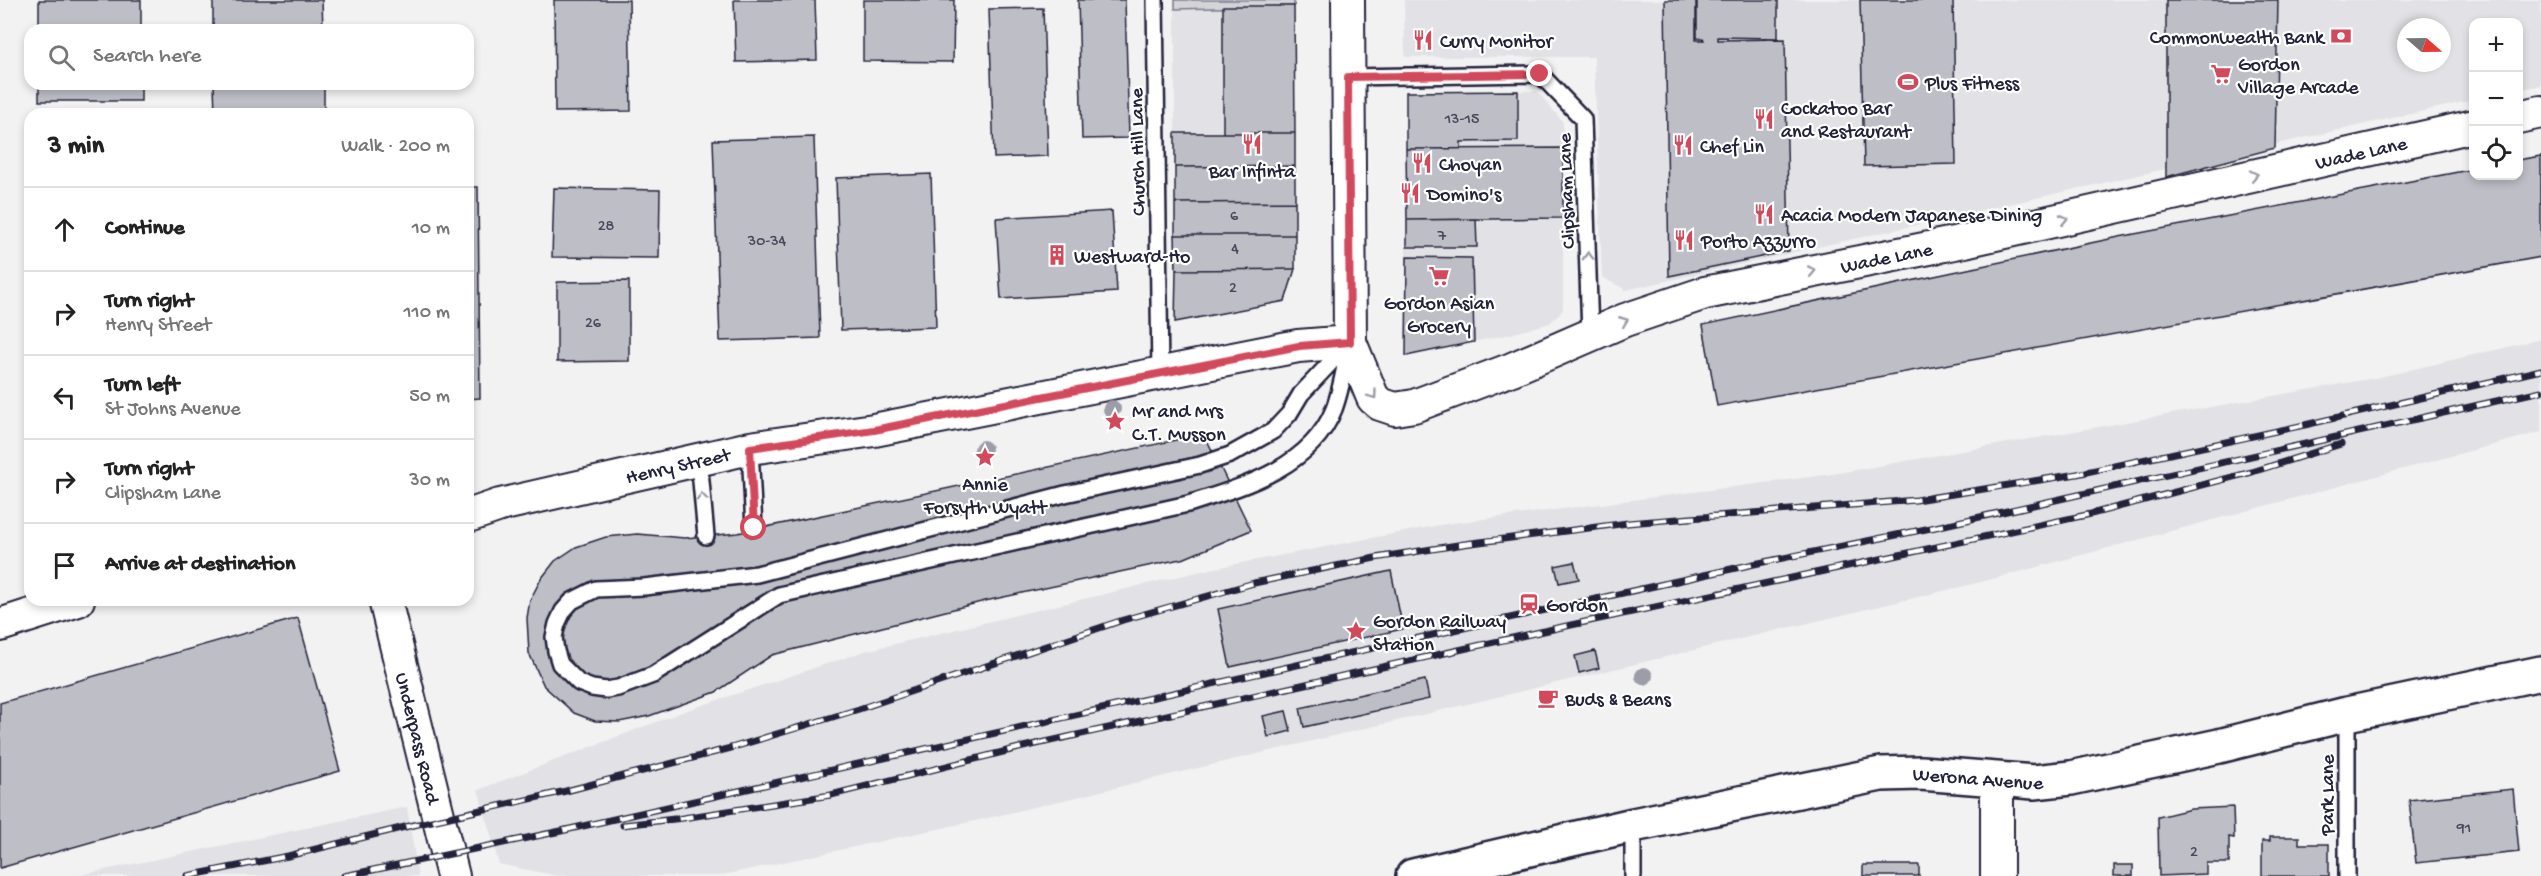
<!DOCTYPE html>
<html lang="en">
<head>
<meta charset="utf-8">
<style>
  :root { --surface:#fff; --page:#f2f2f2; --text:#222; --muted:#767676; --line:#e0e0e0 }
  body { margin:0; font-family:"Gochi Hand",sans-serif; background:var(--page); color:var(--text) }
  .controls { position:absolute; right:18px; top:18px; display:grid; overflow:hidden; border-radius:12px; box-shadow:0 3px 9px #0003 }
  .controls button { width:54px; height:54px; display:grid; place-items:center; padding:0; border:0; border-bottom:2px solid var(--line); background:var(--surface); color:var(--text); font:30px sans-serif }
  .compass { position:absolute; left:2397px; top:18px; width:54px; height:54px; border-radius:50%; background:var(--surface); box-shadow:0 3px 9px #0003; rotate:110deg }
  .stop { position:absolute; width:18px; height:18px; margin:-14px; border:4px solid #d1495b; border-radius:50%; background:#fff }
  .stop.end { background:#d1495b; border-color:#fff; box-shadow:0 2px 6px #0008 }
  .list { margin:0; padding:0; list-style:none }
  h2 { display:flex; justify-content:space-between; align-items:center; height:78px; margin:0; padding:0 24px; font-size:26px }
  h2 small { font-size:20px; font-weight:400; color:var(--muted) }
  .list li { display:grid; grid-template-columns:39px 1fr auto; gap:18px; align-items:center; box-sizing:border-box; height:84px; padding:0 24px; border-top:2px solid var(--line) }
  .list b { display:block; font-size:22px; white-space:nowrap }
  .list p { margin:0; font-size:20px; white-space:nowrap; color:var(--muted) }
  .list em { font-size:20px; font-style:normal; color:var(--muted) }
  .icon { flex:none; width:33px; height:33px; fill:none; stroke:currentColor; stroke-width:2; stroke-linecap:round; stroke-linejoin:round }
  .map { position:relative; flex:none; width:2541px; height:876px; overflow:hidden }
  .search { position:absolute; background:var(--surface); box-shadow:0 3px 9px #0003; left:24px; top:24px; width:450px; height:66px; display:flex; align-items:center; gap:15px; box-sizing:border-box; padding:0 21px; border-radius:18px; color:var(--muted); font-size:22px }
  .panel { position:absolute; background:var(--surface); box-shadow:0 3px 9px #0003; left:24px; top:108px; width:450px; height:498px; border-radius:18px }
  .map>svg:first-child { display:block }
  .built { fill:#e2e2e6; fill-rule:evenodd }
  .green { fill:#d3d3d8; stroke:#7a7a8a; stroke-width:1.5 }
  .building { fill:#bebec6; stroke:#22223b; stroke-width:1.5 }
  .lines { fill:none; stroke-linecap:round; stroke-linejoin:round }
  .service-casing { stroke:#22223b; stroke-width:20 }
  .minor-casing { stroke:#22223b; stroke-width:36 }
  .tertiary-casing { stroke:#22223b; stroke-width:38 }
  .service { stroke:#fff; stroke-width:15 }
  .minor { stroke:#fff; stroke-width:32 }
  .tertiary { stroke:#fff; stroke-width:33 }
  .rail-casing { stroke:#22223b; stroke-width:7 }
  .rail { stroke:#fff; stroke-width:4.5; stroke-dasharray:14; stroke-linecap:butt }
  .tree { fill:#9d9da8 }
  .oneway { stroke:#9c9ca7 }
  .route { stroke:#d1495b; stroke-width:8 }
  .labels { text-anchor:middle; stroke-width:4.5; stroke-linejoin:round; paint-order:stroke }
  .number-label { font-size:16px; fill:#49495e }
  .poi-label { font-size:20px; fill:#22223b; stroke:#fff; text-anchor:start }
  .street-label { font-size:20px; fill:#22223b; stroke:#fff }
</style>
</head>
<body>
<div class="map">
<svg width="2541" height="876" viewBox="0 0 2541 876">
  <rect width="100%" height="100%" fill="#f2f2f3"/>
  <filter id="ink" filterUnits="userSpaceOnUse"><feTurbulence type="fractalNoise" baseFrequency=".0167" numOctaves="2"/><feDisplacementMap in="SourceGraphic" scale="12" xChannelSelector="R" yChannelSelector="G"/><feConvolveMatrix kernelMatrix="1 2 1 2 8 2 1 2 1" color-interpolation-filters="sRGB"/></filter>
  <g filter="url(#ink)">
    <path class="built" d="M1404 0H2541V85L2519 90 2518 22H2474L2473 100 1626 290 1602 277 1594 57H1405ZM2406 27H2442V63H2406Z
      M1223 6H1294L1295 269 1285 301 1175 322V9Z
      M1537 91 1563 122V310L1550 323 1511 334 1406 356V92Z
      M2541 339V432L1981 582 984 819 719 876H558L499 864 478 790 682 712 865 651 1210 569 1445 524 1833 474 2380 377Z
      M407 807 418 876H75Z"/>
    <path class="green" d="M1175 0H1294V6L1175 9Z"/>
    <path class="building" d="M39 0H141V30H39Z
      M213 0H322L323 30H213Z
      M554 0H629L631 111 555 112Z
      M734 0H815L817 60 736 62Z
      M863 0H954L953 62 863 61Z
      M1078 0H1125L1129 138 1082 139Z
      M1665 0H1696V40H1704L1703 38H1697V0H1778V38L1718 37V40L1785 39 1789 251 1669 276Z
      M1860 0H1953L1956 164 1864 166Z
      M2166 0H2278L2275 148 2166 177Z
      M1223 6H1294L1295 133H1223Z
      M1043 8 1048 156 994 158 989 9Z
      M39 84H141V101H39Z
      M214 84H324V114H215Z
      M1518 91V141L1461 142V149H1406V92Z
      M1175 133H1295V166L1175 167Z
      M814 137 820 338 720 341 713 140Z
      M1563 148V218L1407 220 1406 149Z
      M2541 156V257L1717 406 1703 325 2119 237 2474 169V176H2518V160Z
      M1295 166V202L1175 203V167Z
      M931 174 936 327 841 330 836 178Z
      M468 187H478L480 398 468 399Z
      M554 188 660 190 659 258 552 257Z
      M1295 202V235H1175V203Z
      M1112 211 1117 292 1001 299 996 218Z
      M1476 219 1477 247H1407V220Z
      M1175 235H1295V269L1176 270Z
      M1407 257 1472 258 1474 342 1406 356Z
      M1295 269 1285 301 1175 322 1176 270Z
      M629 281V361L557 362V282Z
      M1204 434 1251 530 1185 558 985 601 772 655 716 692 649 716 619 722 595 721 574 713 544 686 529 653 527 618 530 600 541 579 555 561 576 547 606 537 637 534 685 538 738 533Z
      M1574 562 1579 579 1559 583 1555 566Z
      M1391 571 1403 629 1230 667 1218 609Z
      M298 618 340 771 0 868V703Z
      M1595 651 1599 668 1579 673 1575 656Z
      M1425 680 1429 699 1304 727 1300 708Z
      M1286 711 1291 731 1268 737 1263 716Z
      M2513 789 2519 852 2416 863 2409 800Z
      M2233 807 2234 838 2229 837V863H2206V874L2159 876 2158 817 2191 809Z
      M2270 837H2299V844H2329V876H2262V841H2270Z
      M1863 865H1919V876H1863Z
      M2114 865H2133V876H2114Z"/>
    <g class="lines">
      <g class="service-casing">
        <path id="service" d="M1155 0 1160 374
          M1348 77 1540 74 1583 119 1590 335
          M1350 342C1345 364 1342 388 1334 409 1311 468 1242 487 1188 504L779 595 653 675 618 688 606 690 592 688 579 683 560 664 556 651 554 637 557 624 563 611 572 601 596 589 644 587 757 574 1065 494 1200 465 1230 455 1273 431 1289 414 1301 394Z
          M750 448 754 528
          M699 459 706 536
          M2347 714V876
          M1633 825V876"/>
      </g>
      <g class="minor-casing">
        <g id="minor">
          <path id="s1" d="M1348 0 1350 342 1373 398 1380 404 1395 409 1414 406 1512 369 1625 320 1705 293 1969 240 2474 126"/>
          <path d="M2518 117 2541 112"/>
          <path id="s2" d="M468 516 500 505 750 448 874 430 1298 346 1350 342"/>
          <path id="s3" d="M385 600 453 876"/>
          <path d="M0 625 78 600"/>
          <path d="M1997 876V779"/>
        </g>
      </g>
      <g class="tertiary-casing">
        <g id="tertiary">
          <path id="s4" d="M1413 876 1633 825 1881 774 1921 773 2034 782 2071 778 2219 746 2347 714 2541 673"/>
        </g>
      </g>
      <use href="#service" class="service"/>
      <use href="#minor" class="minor"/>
      <use href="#tertiary" class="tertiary"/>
      <g class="rail-casing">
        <path id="rail" d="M623 825 683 818 831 795 1023 747 1571 625 2091 514 2252 472 2341 444
          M187 876 288 856 405 827 566 791 731 748 859 709 1123 620 1254 583 1375 558 1464 544 1628 523 1916 500 2077 474 2309 424 2541 370
          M344 876 561 831 1319 660 1754 564 1931 528 2541 391"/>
      </g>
      <use href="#rail" class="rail"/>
    </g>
    <g class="tree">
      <circle cx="1112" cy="409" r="9"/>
      <circle cx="983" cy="449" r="9"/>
      <circle cx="1644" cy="676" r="9"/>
    </g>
    <defs><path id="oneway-chevron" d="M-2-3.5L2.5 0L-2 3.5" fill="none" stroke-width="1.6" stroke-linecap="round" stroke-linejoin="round" transform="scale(1.5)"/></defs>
    <g class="oneway">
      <use href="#oneway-chevron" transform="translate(2254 175) rotate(-12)"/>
      <use href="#oneway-chevron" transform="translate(2064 219) rotate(-13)"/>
      <use href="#oneway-chevron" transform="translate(1588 256) rotate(-92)"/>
      <use href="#oneway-chevron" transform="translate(1812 271) rotate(-11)"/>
      <use href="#oneway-chevron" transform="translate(1624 321) rotate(-22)"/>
      <use href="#oneway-chevron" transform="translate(1373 395) rotate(54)"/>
      <use href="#oneway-chevron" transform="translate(702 497) rotate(-94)"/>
    </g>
  </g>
  <g class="lines" filter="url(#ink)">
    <path class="route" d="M754 528 750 448 874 430 1299 346 1350 342 1348 77 1540 74"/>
  </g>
  <defs>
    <g id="bank-bare" transform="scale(1.62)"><path d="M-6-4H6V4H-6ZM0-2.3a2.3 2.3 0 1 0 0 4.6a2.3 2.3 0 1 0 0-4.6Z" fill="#d1495b" stroke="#fff" stroke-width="2.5" paint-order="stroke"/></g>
    <g id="restaurant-bare" transform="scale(1.62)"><path d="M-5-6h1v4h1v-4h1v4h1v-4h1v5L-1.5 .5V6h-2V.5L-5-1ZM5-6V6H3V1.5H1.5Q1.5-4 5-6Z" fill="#d1495b" stroke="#fff" stroke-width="2.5" paint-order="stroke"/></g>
    <g id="supermarket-bare" transform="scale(1.62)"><path d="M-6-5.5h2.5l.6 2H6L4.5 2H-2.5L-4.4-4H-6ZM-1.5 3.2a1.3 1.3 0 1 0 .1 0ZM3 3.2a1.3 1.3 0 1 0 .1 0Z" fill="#d1495b" stroke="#fff" stroke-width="2.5" paint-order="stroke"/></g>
    <g id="stadium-bare" transform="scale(1.62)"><path d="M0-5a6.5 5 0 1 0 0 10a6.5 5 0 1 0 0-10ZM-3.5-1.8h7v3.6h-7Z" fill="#d1495b" stroke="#fff" stroke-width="2.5" paint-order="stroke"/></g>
    <g id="building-bare" transform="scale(1.62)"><path d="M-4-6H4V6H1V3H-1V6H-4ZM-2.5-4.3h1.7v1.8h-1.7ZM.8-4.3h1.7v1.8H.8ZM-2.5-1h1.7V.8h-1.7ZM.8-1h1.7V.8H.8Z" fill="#d1495b" stroke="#fff" stroke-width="2.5" paint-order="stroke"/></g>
    <g id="sight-bare" transform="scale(1.62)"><path d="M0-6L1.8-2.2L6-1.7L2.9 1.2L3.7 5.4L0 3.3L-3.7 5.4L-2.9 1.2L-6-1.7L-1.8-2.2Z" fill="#d1495b" stroke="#fff" stroke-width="2.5" paint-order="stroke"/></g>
    <g id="station-bare" transform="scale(1.62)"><path d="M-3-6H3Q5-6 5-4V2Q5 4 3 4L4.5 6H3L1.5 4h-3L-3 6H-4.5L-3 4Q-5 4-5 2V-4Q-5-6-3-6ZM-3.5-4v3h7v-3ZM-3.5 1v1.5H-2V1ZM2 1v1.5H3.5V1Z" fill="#d1495b" stroke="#fff" stroke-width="2.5" paint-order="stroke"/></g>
    <g id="cafe-bare" transform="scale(1.62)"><path d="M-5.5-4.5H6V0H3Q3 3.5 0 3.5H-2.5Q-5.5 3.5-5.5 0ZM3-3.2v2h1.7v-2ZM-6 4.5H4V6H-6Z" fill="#d1495b" stroke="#fff" stroke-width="2.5" paint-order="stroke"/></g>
  </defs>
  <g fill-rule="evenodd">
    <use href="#bank-bare" x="2341" y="36"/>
    <use href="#restaurant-bare" x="1423" y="40"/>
    <use href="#supermarket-bare" x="2221" y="74"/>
    <use href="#stadium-bare" x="1908" y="82"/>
    <use href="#restaurant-bare" x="1764" y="119"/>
    <use href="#restaurant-bare" x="1252" y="144"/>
    <use href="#restaurant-bare" x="1683" y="145"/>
    <use href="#restaurant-bare" x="1422" y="163"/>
    <use href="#restaurant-bare" x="1410" y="193"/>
    <use href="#restaurant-bare" x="1764" y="214"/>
    <use href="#restaurant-bare" x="1684" y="240"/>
    <use href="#building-bare" x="1057" y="255"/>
    <use href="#supermarket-bare" x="1439" y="276"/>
    <use href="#sight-bare" x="1115" y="421"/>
    <use href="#sight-bare" x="985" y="457"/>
    <use href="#station-bare" x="1529" y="604"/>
    <use href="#sight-bare" x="1356" y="631"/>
    <use href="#cafe-bare" x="1548" y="698"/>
  </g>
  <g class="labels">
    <g class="number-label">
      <text x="1462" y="123">13-15</text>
      <text x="1234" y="220">6</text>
      <text x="606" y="230">28</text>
      <text x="1442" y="240">7</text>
      <text x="767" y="245">30-34</text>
      <text x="1235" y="253">4</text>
      <text x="1233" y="292">2</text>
      <text x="593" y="327">26</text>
      <text x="2464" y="832">91</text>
      <text x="2194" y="856">2</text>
    </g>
    <g class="poi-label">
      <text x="2324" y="43" text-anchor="end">Commonwealth Bank</text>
      <text x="1440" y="47">Curry Monitor</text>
      <text x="2238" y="70">Gordon<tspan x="2238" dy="23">Village Arcade</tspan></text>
      <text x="1925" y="89">Plus Fitness</text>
      <text x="1781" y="114">Cockatoo Bar<tspan x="1781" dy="23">and Restaurant</tspan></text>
      <text x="1700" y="152">Chef Lin</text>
      <text x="1439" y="170">Choyan</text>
      <text x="1252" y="177" text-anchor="middle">Bar Infinta</text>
      <text x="1427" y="200">Domino's</text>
      <text x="1781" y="221">Acacia Modern Japanese Dining</text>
      <text x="1701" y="247">Porto Azzurro</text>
      <text x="1074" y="262">Westward-Ho</text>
      <text x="1439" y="309" text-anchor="middle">Gordon Asian<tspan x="1439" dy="23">Grocery</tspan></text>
      <text x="1132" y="417">Mr and Mrs<tspan x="1132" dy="23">C.T. Musson</tspan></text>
      <text x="985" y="490" text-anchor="middle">Annie<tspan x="985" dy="23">Forsyth Wyatt</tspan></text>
      <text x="1546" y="611">Gordon</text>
      <text x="1373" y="627">Gordon Railway<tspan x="1373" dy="23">Station</tspan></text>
      <text x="1565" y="705">Buds &amp; Beans</text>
    </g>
    <g class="street-label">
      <text dy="7" stroke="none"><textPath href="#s1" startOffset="1430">Wade Lane</textPath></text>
      <text transform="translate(1136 152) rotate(-91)" y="7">Church Hill Lane</text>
      <text transform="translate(1565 191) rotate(-92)" y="7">Clipsham Lane</text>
      <text dy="7" stroke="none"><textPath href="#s1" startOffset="944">Wade Lane</textPath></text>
      <text dy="7" stroke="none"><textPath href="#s2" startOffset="216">Henry Street</textPath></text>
      <text dy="7" stroke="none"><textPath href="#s3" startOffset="142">Underpass Road</textPath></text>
      <text dy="7" stroke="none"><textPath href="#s4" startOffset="576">Werona Avenue</textPath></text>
      <text transform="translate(2326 795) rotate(-90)" y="7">Park Lane</text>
    </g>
  </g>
</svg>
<div class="controls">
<button>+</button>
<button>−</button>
<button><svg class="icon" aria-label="locate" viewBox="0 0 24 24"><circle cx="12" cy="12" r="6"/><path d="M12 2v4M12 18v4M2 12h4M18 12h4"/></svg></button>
</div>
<svg class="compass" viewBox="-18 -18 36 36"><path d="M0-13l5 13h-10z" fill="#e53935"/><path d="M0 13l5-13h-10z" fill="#767676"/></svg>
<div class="stop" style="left:754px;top:528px"></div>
<div class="stop end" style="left:1540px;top:74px"></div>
<div class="search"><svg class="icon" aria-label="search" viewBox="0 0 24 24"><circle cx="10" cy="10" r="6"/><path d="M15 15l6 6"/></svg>Search here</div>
<section class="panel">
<h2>3 min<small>Walk · 200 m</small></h2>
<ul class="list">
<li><svg class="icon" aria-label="ahead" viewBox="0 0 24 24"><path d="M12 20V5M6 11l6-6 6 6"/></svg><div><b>Continue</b></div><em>10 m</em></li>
<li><svg class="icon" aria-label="right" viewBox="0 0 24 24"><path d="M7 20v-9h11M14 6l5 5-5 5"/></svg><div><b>Turn right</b><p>Henry Street</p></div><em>110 m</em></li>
<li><svg class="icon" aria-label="left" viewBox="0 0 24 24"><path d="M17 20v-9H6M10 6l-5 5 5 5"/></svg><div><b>Turn left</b><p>St Johns Avenue</p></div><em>50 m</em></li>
<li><svg class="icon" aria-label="right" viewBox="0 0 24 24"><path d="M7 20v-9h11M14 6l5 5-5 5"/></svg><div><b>Turn right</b><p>Clipsham Lane</p></div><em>30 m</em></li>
<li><svg class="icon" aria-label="arrive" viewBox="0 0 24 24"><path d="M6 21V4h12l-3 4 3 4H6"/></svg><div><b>Arrive at destination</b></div></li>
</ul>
</section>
</div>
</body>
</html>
